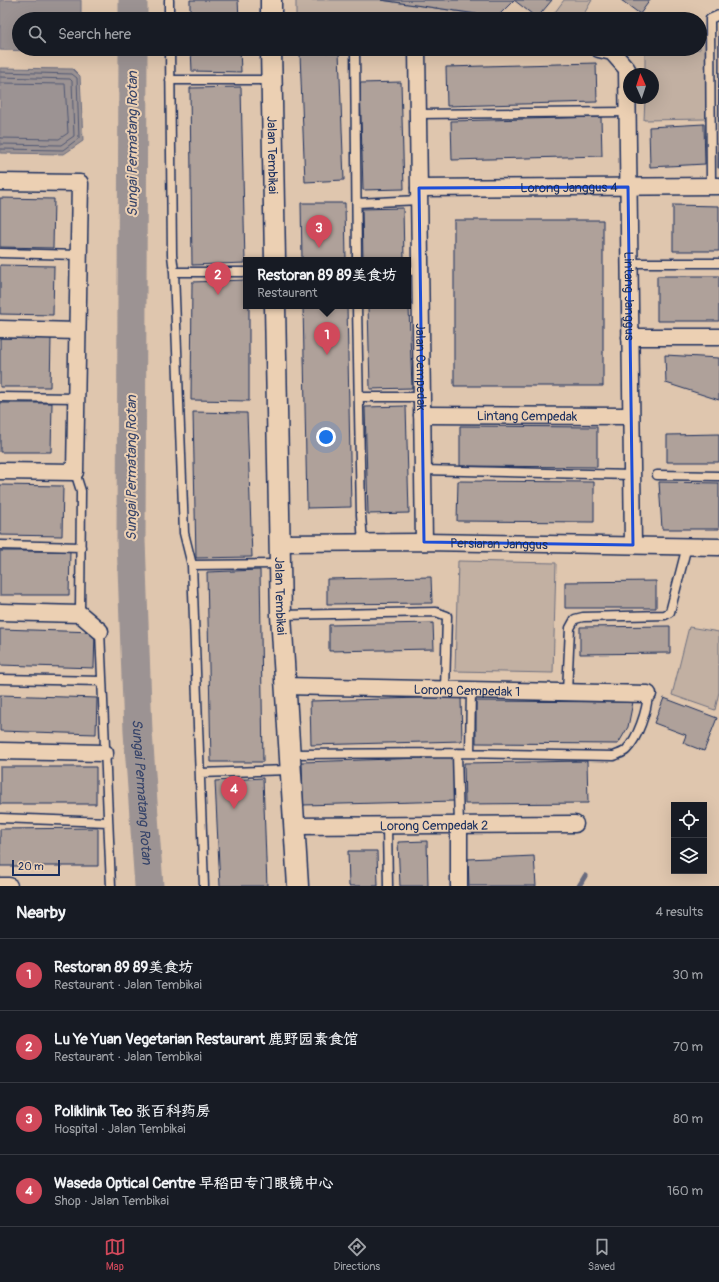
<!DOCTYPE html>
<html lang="en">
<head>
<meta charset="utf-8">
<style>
  :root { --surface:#171b24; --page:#20242c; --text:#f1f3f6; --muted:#9ea1a6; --line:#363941; --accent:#d1495b }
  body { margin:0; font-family:Pangolin,"LXGW WenKai TC",sans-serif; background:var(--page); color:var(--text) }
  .controls { position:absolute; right:12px; bottom:12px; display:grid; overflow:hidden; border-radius:0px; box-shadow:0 4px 16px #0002 }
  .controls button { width:36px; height:36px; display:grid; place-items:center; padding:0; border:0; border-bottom:1px solid var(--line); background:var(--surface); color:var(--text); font:20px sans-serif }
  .compass { position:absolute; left:623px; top:68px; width:36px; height:36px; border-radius:50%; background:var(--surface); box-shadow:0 4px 16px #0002; rotate:357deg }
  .scale { position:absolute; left:12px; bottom:10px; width:48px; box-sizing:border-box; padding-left:4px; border:2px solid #1b2f5e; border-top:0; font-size:11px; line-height:14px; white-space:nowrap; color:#1b2f5e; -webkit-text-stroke:3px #ecd0b3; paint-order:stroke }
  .you { position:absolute; left:326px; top:437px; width:14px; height:14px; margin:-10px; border:3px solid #fff; border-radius:50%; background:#1a73e8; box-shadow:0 0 0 6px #1a73e833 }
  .badge { display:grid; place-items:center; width:26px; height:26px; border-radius:50%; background:var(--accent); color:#fff; font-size:13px; font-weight:700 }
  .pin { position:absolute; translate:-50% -33px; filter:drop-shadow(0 1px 2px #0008) }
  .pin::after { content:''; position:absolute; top:21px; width:14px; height:12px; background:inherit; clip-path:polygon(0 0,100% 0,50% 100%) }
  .popup { position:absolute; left:243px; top:257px; width:168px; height:52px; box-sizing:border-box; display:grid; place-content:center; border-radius:0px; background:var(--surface); filter:drop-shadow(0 1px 3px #0005); font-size:13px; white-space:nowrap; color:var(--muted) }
  .popup b { font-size:15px; color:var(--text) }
  .popup::after { content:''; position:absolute; left:50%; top:100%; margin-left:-8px; border:8px solid transparent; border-top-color:var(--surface) }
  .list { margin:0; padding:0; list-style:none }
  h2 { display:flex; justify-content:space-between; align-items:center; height:52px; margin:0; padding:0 16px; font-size:17px }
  h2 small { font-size:13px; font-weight:400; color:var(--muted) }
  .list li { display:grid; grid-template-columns:26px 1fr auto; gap:12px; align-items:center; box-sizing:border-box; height:72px; padding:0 16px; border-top:1px solid var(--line) }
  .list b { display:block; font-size:15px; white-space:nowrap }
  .list p { margin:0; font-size:13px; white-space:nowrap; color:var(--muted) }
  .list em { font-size:13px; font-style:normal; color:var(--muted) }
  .icon { flex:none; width:22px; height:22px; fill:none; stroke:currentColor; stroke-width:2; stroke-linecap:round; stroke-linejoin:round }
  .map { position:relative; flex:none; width:719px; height:886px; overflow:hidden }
  .search { position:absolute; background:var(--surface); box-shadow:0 4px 16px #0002; left:12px; right:12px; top:12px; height:44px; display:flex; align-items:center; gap:10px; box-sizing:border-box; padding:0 14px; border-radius:22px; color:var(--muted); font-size:15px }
  .sheet { height:340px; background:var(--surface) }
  nav { display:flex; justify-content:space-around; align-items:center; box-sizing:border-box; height:56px; border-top:1px solid var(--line); background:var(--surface); font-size:11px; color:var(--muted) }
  nav a { display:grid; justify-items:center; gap:2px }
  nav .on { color:var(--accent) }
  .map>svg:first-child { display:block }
  .green { fill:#c2b0a2; stroke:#6e7080 }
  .water { fill:#9c9393; stroke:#686b7e }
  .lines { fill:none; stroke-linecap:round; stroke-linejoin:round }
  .shore { stroke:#4f5773; stroke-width:1 }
  .stream { stroke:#686b7e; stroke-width:5 }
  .river { stroke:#9c9393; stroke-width:29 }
  .building { fill:#afa19a; stroke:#1b2f5e }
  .service-casing { stroke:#1b2f5e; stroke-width:11 }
  .minor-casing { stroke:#1b2f5e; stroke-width:19 }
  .tertiary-casing { stroke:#1b2f5e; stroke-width:23 }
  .service { stroke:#ecd0b3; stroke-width:8 }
  .minor { stroke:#ecd0b3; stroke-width:16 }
  .tertiary { stroke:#ecd0b3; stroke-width:20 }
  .marked { fill:none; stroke:#1d4ed8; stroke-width:3; stroke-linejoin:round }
  .labels { text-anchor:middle; stroke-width:4; stroke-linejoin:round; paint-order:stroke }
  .street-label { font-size:13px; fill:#1b2f5e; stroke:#ecd0b3 }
  .water-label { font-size:14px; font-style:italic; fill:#354369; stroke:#ecd0b3 }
</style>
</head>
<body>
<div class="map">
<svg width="719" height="886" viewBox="0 0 719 886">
  <rect width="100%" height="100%" fill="#dfc6ae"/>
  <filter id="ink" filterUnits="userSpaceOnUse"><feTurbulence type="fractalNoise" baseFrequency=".025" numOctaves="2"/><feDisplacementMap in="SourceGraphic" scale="8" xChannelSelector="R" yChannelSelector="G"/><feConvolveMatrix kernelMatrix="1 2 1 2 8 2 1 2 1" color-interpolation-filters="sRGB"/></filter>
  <g filter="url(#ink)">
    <path class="green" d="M296 0H381L510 19H296Z
      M564 0H592L581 19H550Z
      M700 31H706V119L644 120 645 98H653V74H645V51L647 49H700Z
      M458 561 556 563 553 673 455 671Z
      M689 627 719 632V692L715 710 672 695Z"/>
    <path class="water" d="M0 0H81V19H19V49H67L63 52 0 50Z
      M0 68 73 69 80 76 83 141 64 154 0 153Z"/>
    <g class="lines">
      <path class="shore" d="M0 72 72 74 77 78 79 138 63 150 0 149
        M0 77 70 79 72 81 74 136 61 145 0 144
        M0 83 65 84 68 133 59 139 0 138"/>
      <path class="stream" d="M579 886 585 876"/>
      <g class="river">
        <path d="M133 19V0"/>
        <path id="s1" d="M133 49 131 540 138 732 149 886"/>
      </g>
    </g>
    <path class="building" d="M190 0H238L239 19H190Z
      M381 0H552L537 18 514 0 497 17Z
      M621 0H650L640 14Z
      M719 23V168H718Z
      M191 49H240L241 72 192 71Z
      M339 52 344 180 305 182 300 54Z
      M596 63 597 102 447 106 446 67Z
      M401 82 404 189 363 190 360 83Z
      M241 87 245 263 192 265 190 88Z
      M601 117 602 156 452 160 451 121Z
      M704 124 705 164 650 167 649 127Z
      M0 198 54 199 53 248 0 247Z
      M301 203H345L346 260H302Z
      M673 205 719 206V251H673Z
      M403 208 404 260H363L362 209Z
      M454 220H603V386H454Z
      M0 265 54 266 53 315 0 314Z
      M657 276H719V321H657Z
      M246 280V306H249V401L191 400 192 282Z
      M408 281 412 388 370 389 368 306H408Z
      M303 306H347L351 507 307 508Z
      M0 338H51L50 387H0Z
      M665 355 719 358V400L666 383Z
      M0 403H52L51 452H0Z
      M406 406 409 513 368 514 365 407Z
      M193 412 247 413 252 557 196 558Z
      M460 426 597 427V467L460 466Z
      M719 434V462H667V435Z
      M458 481 594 482V522L457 521Z
      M659 482 719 483V529H662Z
      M0 485 63 486 62 536 0 535Z
      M0 551H70L69 595H0Z
      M260 570 263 762H211L207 572Z
      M431 577 432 603 327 604V579Z
      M656 581V608H565V582Z
      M433 623 434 649 329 651V625Z
      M670 626V653L580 654V627Z
      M0 629 95 632 94 668 0 665Z
      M0 695 97 698 96 734 0 731Z
      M461 697 462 741 311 745 310 701Z
      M664 698 717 718 704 751 683 743 686 735 654 723Z
      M476 701 633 702 628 727 618 744 476 743Z
      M453 757 454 801 303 805 302 762Z
      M587 761 588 803 465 804 464 763Z
      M0 767H96V804H0Z
      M263 778 267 886H220L215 781Z
      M98 828V866H0V829Z
      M427 841 428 886H400L398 842Z
      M348 851H377L378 886H349Z
      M534 856 536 886H469L468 859Z"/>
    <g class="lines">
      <g class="service-casing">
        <path id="service" d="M169 0V19
          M170 49 172 255 174 272 184 533 192 565 204 886
          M355 49 357 260
          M170 80H271
          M418 114 627 112
          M711 186 710 19 719 15
          M357 203 419 200
          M0 253 79 255
          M629 263H719
          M408 271 420 270
          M174 272H246
          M357 306 361 515 363 543
          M0 397 77 398
          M359 397H422
          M423 470 632 475
          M75 472 81 491 80 614
          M657 475 719 476
          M0 545 81 547
          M192 565 279 564
          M281 615 436 612 447 616 445 690
          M100 631 111 886
          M0 679 102 681
          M567 692 570 628 575 619 583 617 665 615 670 612 687 546
          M457 753 459 825
          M470 753 471 690
          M290 754 457 753 614 756C618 754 623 753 626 750 638 738 647 711 648 694
          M200 773 290 770
          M0 818 108 822
          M387 826 388 886"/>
      </g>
      <g class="minor-casing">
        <g id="minor">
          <path id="s2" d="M417 49 424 542"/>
          <path id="s3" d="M599 49 612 52 627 69 633 545"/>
          <path d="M0 182 80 183 75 472 0 471"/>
          <path id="s4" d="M419 188 719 186"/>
          <path d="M0 329 77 331"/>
          <path d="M630 337H719"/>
          <path id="s5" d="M422 415 631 416"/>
          <path id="s6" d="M279 543 424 542 719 547"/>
          <path d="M0 612 80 614 100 631"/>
          <path id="s7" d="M285 686 648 694"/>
          <path d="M0 751 105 753"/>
          <path d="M459 825V886"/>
          <path id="s8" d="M293 826 575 824"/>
          <path d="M0 886H9"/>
        </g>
      </g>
      <g class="tertiary-casing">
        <g id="tertiary">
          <path d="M271 0V19"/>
          <path id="s9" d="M271 49 275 260"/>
          <path id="s10" d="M275 306 281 615 298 886"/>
        </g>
      </g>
      <use href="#service" class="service"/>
      <use href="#minor" class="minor"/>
      <use href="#tertiary" class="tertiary"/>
    </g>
  </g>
  <path class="marked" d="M628 187 633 545 424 542 419 188Z"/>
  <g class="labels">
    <g class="street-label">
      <text dy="5" stroke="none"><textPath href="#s9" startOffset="106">Jalan Tembikai</textPath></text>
      <text dy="5" stroke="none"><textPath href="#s4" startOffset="150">Lorong Janggus 4</textPath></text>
      <text dy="5" stroke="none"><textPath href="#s3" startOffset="263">Lintang Janggus</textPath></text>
      <text dy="5" stroke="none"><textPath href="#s2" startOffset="318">Jalan Cempedak</textPath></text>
      <text dy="5" stroke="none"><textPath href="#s5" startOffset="105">Lintang Cempedak</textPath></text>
      <text dy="5" stroke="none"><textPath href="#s6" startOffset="220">Persiaran Janggus</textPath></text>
      <text dy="5" stroke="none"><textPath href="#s10" startOffset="290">Jalan Tembikai</textPath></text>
      <text dy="5" stroke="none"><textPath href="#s7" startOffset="182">Lorong Cempedak 1</textPath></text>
      <text dy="5" stroke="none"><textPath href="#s8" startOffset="141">Lorong Cempedak 2</textPath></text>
    </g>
    <g class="water-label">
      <text transform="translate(132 144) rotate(-90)" y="5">Sungai Permatang Rotan</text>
      <text transform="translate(131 468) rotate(-90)" y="5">Sungai Permatang Rotan</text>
      <text dy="5" stroke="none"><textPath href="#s1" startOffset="743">Sungai Permatang Rotan</textPath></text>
    </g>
  </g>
</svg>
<div class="controls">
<button><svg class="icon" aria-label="locate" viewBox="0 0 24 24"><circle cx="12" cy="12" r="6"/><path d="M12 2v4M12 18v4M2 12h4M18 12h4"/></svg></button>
<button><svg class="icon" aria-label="layers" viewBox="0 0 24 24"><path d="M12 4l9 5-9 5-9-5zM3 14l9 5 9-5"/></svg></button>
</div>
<svg class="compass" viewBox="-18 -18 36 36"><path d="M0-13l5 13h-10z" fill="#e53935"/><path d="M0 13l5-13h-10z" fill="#9ea1a6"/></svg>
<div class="scale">20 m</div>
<div class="you"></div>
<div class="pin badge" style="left:327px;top:355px">1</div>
<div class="popup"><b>Restoran 89 89美食坊</b>Restaurant</div>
<div class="pin badge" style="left:218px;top:295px">2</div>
<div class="pin badge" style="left:319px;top:248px">3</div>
<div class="pin badge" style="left:234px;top:809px">4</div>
<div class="search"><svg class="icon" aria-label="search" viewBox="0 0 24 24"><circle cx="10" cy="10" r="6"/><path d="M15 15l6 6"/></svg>Search here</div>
</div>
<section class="sheet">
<h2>Nearby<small>4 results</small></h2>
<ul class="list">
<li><span class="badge">1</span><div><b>Restoran 89 89美食坊</b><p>Restaurant · Jalan Tembikai</p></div><em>30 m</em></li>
<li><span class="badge">2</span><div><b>Lu Ye Yuan Vegetarian Restaurant 鹿野园素食馆</b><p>Restaurant · Jalan Tembikai</p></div><em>70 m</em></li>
<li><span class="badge">3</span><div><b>Poliklinik Teo 张百科药房</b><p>Hospital · Jalan Tembikai</p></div><em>80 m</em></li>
<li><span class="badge">4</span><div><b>Waseda Optical Centre 早稻田专门眼镜中心</b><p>Shop · Jalan Tembikai</p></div><em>160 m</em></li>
</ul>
</section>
<nav>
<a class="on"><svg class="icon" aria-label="map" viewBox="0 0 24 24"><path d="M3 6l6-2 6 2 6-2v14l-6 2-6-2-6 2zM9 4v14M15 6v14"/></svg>Map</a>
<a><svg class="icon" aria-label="directions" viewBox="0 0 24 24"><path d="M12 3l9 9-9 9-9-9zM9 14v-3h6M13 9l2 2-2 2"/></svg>Directions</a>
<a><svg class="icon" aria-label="saved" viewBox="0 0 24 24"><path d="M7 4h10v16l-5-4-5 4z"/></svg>Saved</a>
</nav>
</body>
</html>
